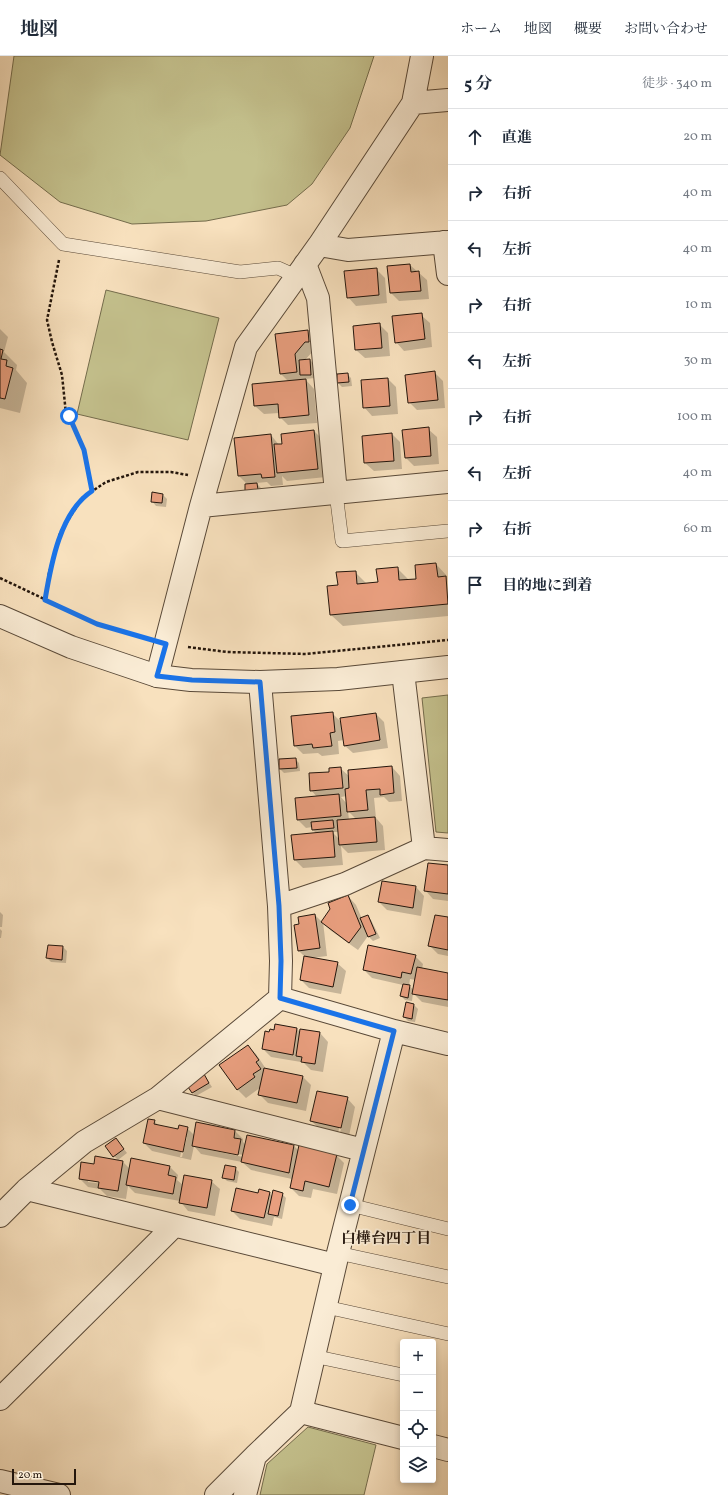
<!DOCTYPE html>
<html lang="ja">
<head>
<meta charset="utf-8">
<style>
  :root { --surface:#fff; --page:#f2f2f3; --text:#1f2937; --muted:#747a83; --line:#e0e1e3 }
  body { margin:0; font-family:Vollkorn,"Noto Serif JP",serif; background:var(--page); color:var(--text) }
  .controls { position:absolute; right:12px; bottom:12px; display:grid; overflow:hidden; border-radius:4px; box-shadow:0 2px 6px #0003 }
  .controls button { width:36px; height:36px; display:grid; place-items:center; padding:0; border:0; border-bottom:1px solid var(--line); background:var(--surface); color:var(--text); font:20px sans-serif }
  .scale { position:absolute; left:12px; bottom:10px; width:64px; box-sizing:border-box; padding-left:4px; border:2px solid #24160c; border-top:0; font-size:11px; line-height:14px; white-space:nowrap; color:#24160c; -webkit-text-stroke:3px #faecd5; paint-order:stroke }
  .stop { position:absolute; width:12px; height:12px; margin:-9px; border:3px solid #1a73e8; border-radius:50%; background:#fff }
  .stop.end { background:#1a73e8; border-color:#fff; box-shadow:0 1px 4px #0008 }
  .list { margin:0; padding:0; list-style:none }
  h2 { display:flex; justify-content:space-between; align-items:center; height:52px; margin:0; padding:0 16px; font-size:17px }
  h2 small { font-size:13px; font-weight:400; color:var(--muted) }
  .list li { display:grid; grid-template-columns:26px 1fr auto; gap:12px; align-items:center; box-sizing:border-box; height:56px; padding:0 16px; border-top:1px solid var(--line) }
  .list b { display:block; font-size:15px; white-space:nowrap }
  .list em { font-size:13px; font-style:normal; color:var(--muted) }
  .icon { flex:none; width:22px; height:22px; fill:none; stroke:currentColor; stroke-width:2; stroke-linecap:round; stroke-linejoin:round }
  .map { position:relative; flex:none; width:448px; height:1439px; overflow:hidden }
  header { display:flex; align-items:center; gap:24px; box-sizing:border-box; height:56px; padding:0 20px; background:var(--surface); border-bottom:1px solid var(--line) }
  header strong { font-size:19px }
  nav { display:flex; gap:22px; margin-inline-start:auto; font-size:14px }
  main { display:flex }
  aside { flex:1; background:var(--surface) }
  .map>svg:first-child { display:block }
  .green { fill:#c4c18d; stroke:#746c4c }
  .shadow { fill:#0003; fill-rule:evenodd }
  .building { fill:#e89e7e; stroke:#24160c }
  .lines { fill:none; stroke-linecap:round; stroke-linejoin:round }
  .service-casing { stroke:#594938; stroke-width:14 }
  .minor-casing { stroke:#594938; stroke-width:24 }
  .tertiary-casing { stroke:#594938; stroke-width:24 }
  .path { stroke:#24160c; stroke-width:2.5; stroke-dasharray:3 2; stroke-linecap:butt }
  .service { stroke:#faecd5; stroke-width:13 }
  .minor { stroke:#faecd5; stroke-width:22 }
  .tertiary { stroke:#faecd5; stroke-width:22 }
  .route { stroke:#1a73e8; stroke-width:5 }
  .labels { text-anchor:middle; stroke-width:3.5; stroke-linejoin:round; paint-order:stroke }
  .neighbourhood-label { font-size:15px; font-weight:bold; fill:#24160c; stroke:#faecd5 }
</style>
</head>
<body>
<header>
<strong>地図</strong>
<nav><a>ホーム</a><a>地図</a><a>概要</a><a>お問い合わせ</a></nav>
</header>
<main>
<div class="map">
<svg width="448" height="1439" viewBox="0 0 448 1439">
  <rect width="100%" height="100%" fill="#f8e1be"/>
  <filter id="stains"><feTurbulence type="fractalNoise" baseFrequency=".005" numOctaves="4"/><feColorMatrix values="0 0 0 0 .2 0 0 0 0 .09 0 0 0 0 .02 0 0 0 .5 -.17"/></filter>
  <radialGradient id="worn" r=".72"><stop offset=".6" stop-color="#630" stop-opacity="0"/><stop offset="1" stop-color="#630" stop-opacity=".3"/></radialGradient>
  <path class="green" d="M14 0H374L350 72 312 128 287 149 206 165 132 168 60 146 0 99Z
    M106 234 219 262 188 384 77 358Z
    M448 639V777L436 776 422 642Z
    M308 1371 376 1389 364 1439H260L267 1408Z"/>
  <path class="shadow" d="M410 209 427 224 429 243 399 245 391 237 388 211Z
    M376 213 385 222 387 247 356 250 348 241Z
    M421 259 430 267 432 291 404 295 396 286Z
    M379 268 388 277 390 300 365 302 356 294Z
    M0 273 8 281 4 296 17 309 16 314 27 327 20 357 0 352Z
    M307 275 315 283 314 294 305 304H310L314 308 315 322 305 323 314 333 317 367 288 369 280 361 279 357 264 358 255 350 289 326 281 318Z
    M434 316 443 325 445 352 417 354 409 346Z
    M347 318 351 322 352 330 342 331 338 327Z
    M388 323 396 331 398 358 372 360 364 351Z
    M428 373 437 381 439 408 414 410 406 402Z
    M314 375 322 383 326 421 287 425 282 420 283 429 271 430 267 426 256 427 261 432V438L247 428 239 420 271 379 279 389 283 388Z
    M392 378 400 386 402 413 374 415 365 407Z
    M163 439 167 443 166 451 156 450 152 445Z
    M436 508 447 520 448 560 343 570 331 559 339 530 355 516 367 528 379 527 398 513 409 524H417Z
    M332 657 341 666 376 658 384 666 388 692 353 697 344 689V684L338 685 339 698 322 700 318 697 303 698 295 690Z
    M295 703 299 707 300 715 284 717 280 713Z
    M392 711 400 720 402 745 389 746 384 741 374 742 376 762 383 770 385 794 348 797 341 790 343 809 303 812 295 804 317 778 313 774 312 771 306 772 298 764 317 741 311 734 330 717 340 712 350 721ZM347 740V748L341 741ZM348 755 356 763 349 764ZM332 776H339L340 784Z
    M448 810V845L433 843 425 834Z
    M416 831 424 840 421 860 387 854 379 846Z
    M348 840 356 849 362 863 367 860 371 864 380 882 373 885 368 880 358 894 330 874 323 866 327 900 312 902 337 907 346 915 341 938 309 932 301 924 305 901 298 894 300 869 315 859 322 866Z
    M0 856 3 859 2 871H0Z
    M448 862V900L438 898 429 889Z
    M0 873 2 875 1 882H0Z
    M48 890 63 891 67 895 66 907 51 906 47 902Z
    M415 900 423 908 422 913 448 918V951L422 946 413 937 412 945 405 944 401 940 403 929 372 922 364 914ZM410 923 416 924 414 934 409 930Z
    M414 949 418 953 415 966 408 965 404 961Z
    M276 970 297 973 301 977V974L320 977 328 986 323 1016 311 1014 301 1004V1006L271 1001 263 993 270 977 275 975Z
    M248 990 256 998 266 1013 303 1021 311 1029 306 1055 268 1047 260 1039 261 1031 246 1042 237 1033Z
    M204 1019 212 1031 196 1040 192 1036Z
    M347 1042 355 1051 349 1080 320 1073 311 1065ZM345 1047H347L340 1077H338Z
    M154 1065 159 1070 179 1074 187 1072 195 1080 235 1075 243 1083V1086L246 1089 248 1080 294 1090 299 1095 336 1099 344 1107 337 1138 313 1133 311 1142 299 1140 291 1132 292 1123 251 1114 242 1106 201 1098 194 1090 191 1104 152 1095 144 1087ZM185 1081H187L182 1101H180ZM201 1090 243 1099V1101L201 1092Z
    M120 1088 127 1097 118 1104 114 1100Z
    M123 1106 130 1113 170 1111 178 1119 177 1124 183 1129 211 1125 220 1133 215 1160 188 1155 180 1145 135 1137 128 1130 126 1143 107 1140 100 1133 88 1131 80 1123 94 1109ZM88 1123 104 1126V1128L88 1126Z
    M235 1112 239 1116 237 1127 227 1125 223 1121Z
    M269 1136 272 1140 282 1138 286 1142 282 1163 274 1161 272 1170 240 1163 232 1155Z"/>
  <path class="building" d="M410 208 411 216 419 215 421 235 390 237 387 210Z
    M377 212 379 239 347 242 344 215Z
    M422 257 425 283 395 287 392 260Z
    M380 267 382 292 355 294 353 270Z
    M308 274 309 286H305L295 298 297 316 280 318 275 278Z
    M0 293 3 294 1 303 7 304 6 310 13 312 5 343 0 342Z
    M310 303 311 319H300L299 304Z
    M435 315 438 344 408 347 405 319Z
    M348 317 349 326 337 327V318Z
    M388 322 390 350 363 352 361 324Z
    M306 323 309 359 279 362 278 348 254 350 252 328Z
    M429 371 431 400 405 402 402 374Z
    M314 374 318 413 277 417 274 388H282L281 378Z
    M392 377 394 405 364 407 362 380Z
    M271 378 275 421 262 422 261 418 238 420 234 382Z
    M257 427 258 434 245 435V428Z
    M152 436 163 438 162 447 151 446Z
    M436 507 438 521 446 520 448 548 330 559 327 530 338 529 336 516 356 515 357 528 378 526 376 513 398 511 399 524 416 523 415 509Z
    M333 656 335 676 330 677 332 690 313 692 312 688 294 690 291 660Z
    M376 657 380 684 344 690 340 662Z
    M296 702 297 712 279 713V703Z
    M392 710 394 737 380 739V733L366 734 368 754 347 756 345 733 349 732 348 714Z
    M341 711 343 732 310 735 309 717 329 716V712Z
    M339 738 341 760 297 764 295 742Z
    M375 761 377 786 339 789 337 764Z
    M333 764 334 772 312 774 311 766Z
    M333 775 335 801 294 804 291 779Z
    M428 807 448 809V838L424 835Z
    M382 825 416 830 413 852 378 846Z
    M348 839 361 871 349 887 321 866 330 853 328 847Z
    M315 858 320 892 298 895 294 869 299 868 298 861Z
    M368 859 376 878 368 881 360 862Z
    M435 859 448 861V894L428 890Z
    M48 889 63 890 62 904 46 902Z
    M368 889 416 899 411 918 402 916 401 922 363 914Z
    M304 900 338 906 333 931 300 924Z
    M417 911 448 917V944L412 938Z
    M403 928 410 929 408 942 400 940Z
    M406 946 414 948 412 963 403 961Z
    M275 968 297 972 293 999 262 993 265 975 269 976 270 973 274 974Z
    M300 973 320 976 315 1008 301 1006 302 1001 296 1000Z
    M248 989 259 1004 256 1006 261 1013 253 1018 255 1021 237 1034 219 1009Z
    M264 1012 303 1020 297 1047 258 1039Z
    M204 1018 209 1027 192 1037 186 1028Z
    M317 1035 348 1041 341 1072 310 1065Z
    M148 1063 155 1064 154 1068 178 1073 179 1069 188 1071 183 1096 143 1087Z
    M196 1066 235 1074 234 1082 241 1083 238 1099 192 1090Z
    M247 1079 294 1089 289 1117 241 1106Z
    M116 1082 124 1093 113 1101 105 1090Z
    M299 1089 337 1098 329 1131 305 1125 303 1135 290 1132Z
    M95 1100 123 1105 118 1135 98 1132 99 1126 79 1123 81 1106 94 1108Z
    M131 1102 170 1110 168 1119 176 1121 173 1138 126 1129Z
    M225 1109 236 1111 234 1124 222 1122Z
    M184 1119 212 1124 207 1152 179 1147Z
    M236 1132 258 1137 259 1133 270 1136 264 1162 231 1155Z
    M273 1134 283 1137 278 1160 268 1158Z"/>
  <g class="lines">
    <g class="service-casing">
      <path id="service" d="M0 122 63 188 240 216 278 212 296 220
        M336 437 342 485 448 475
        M350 1149 448 1173
        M338 1197 448 1221
        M326 1251 448 1278
        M313 1300 403 1319"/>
    </g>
    <g class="minor-casing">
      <path id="minor" d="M413 47 448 44
        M444 186 448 218
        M319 189 348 194 448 186
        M305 208 318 242 336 437
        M201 450 448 426
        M403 616 424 792
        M157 620 201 450 246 291 319 189 413 47 422 0
        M260 626 279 850
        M280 942 394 975
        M158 1042 363 1094
        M27 1133 335 1209
        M0 1160 27 1133 84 1086 158 1042 280 942 281 905 279 850 345 828 424 792 448 794
        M0 1343 174 1170
        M301 1356 403 1382
        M433 1390 448 1394
        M0 1425 59 1439
        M216 1439 255 1400
        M245 1439 255 1400 301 1356 338 1197 394 975 448 988"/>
    </g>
    <g class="tertiary-casing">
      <path id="tertiary" d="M0 560 71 591 157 620 191 624 260 626 338 623 448 611"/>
    </g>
    <path class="path" d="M59 204 47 264 52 286 62 319 66 358 69 361 84 394 92 435
      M0 522 97 568 146 582
      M45 544 49 517 60 477 82 442 106 426 138 416H171L188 419
      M188 591 227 596 306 598 448 584"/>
    <use href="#service" class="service"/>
    <use href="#minor" class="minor"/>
    <use href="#tertiary" class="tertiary"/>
  </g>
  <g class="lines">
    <path class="route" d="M69 360 84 394 92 435C60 456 51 508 45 544L97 568 166 588 157 620 192 624 260 626 279 850 281 905 280 942 394 975 350 1149"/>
  </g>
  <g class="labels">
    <g class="neighbourhood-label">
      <text x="386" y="1187">白樺台四丁目</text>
    </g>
  </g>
  <rect width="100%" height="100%" filter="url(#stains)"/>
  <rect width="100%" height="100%" fill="url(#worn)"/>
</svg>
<div class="controls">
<button>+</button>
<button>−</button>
<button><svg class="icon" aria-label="locate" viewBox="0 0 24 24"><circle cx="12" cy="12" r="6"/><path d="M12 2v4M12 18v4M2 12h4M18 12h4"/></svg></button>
<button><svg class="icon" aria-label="layers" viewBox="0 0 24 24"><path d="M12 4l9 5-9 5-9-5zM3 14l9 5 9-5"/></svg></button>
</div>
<div class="scale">20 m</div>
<div class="stop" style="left:69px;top:360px"></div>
<div class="stop end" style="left:350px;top:1149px"></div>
</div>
<aside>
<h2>5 分<small>徒歩 · 340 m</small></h2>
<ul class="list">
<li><svg class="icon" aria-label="ahead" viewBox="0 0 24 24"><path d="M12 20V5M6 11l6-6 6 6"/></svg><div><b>直進</b></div><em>20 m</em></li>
<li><svg class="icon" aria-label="right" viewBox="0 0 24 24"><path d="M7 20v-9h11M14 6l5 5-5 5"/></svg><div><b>右折</b></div><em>40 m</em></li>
<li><svg class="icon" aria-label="left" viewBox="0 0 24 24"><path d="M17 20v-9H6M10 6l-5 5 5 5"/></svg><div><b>左折</b></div><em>40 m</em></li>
<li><svg class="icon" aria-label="right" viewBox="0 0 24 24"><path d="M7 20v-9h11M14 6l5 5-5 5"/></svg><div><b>右折</b></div><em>10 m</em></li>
<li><svg class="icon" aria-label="left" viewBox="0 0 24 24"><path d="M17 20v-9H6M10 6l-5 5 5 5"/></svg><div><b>左折</b></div><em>30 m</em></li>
<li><svg class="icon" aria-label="right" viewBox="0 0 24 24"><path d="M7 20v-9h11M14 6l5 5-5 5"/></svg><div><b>右折</b></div><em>100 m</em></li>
<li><svg class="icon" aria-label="left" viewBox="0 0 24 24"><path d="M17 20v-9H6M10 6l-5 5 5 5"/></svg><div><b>左折</b></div><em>40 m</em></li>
<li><svg class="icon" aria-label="right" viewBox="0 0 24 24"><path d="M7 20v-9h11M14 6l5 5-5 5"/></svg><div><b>右折</b></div><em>60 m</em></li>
<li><svg class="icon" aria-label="arrive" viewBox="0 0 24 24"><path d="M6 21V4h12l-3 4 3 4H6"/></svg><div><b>目的地に到着</b></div></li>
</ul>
</aside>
</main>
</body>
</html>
